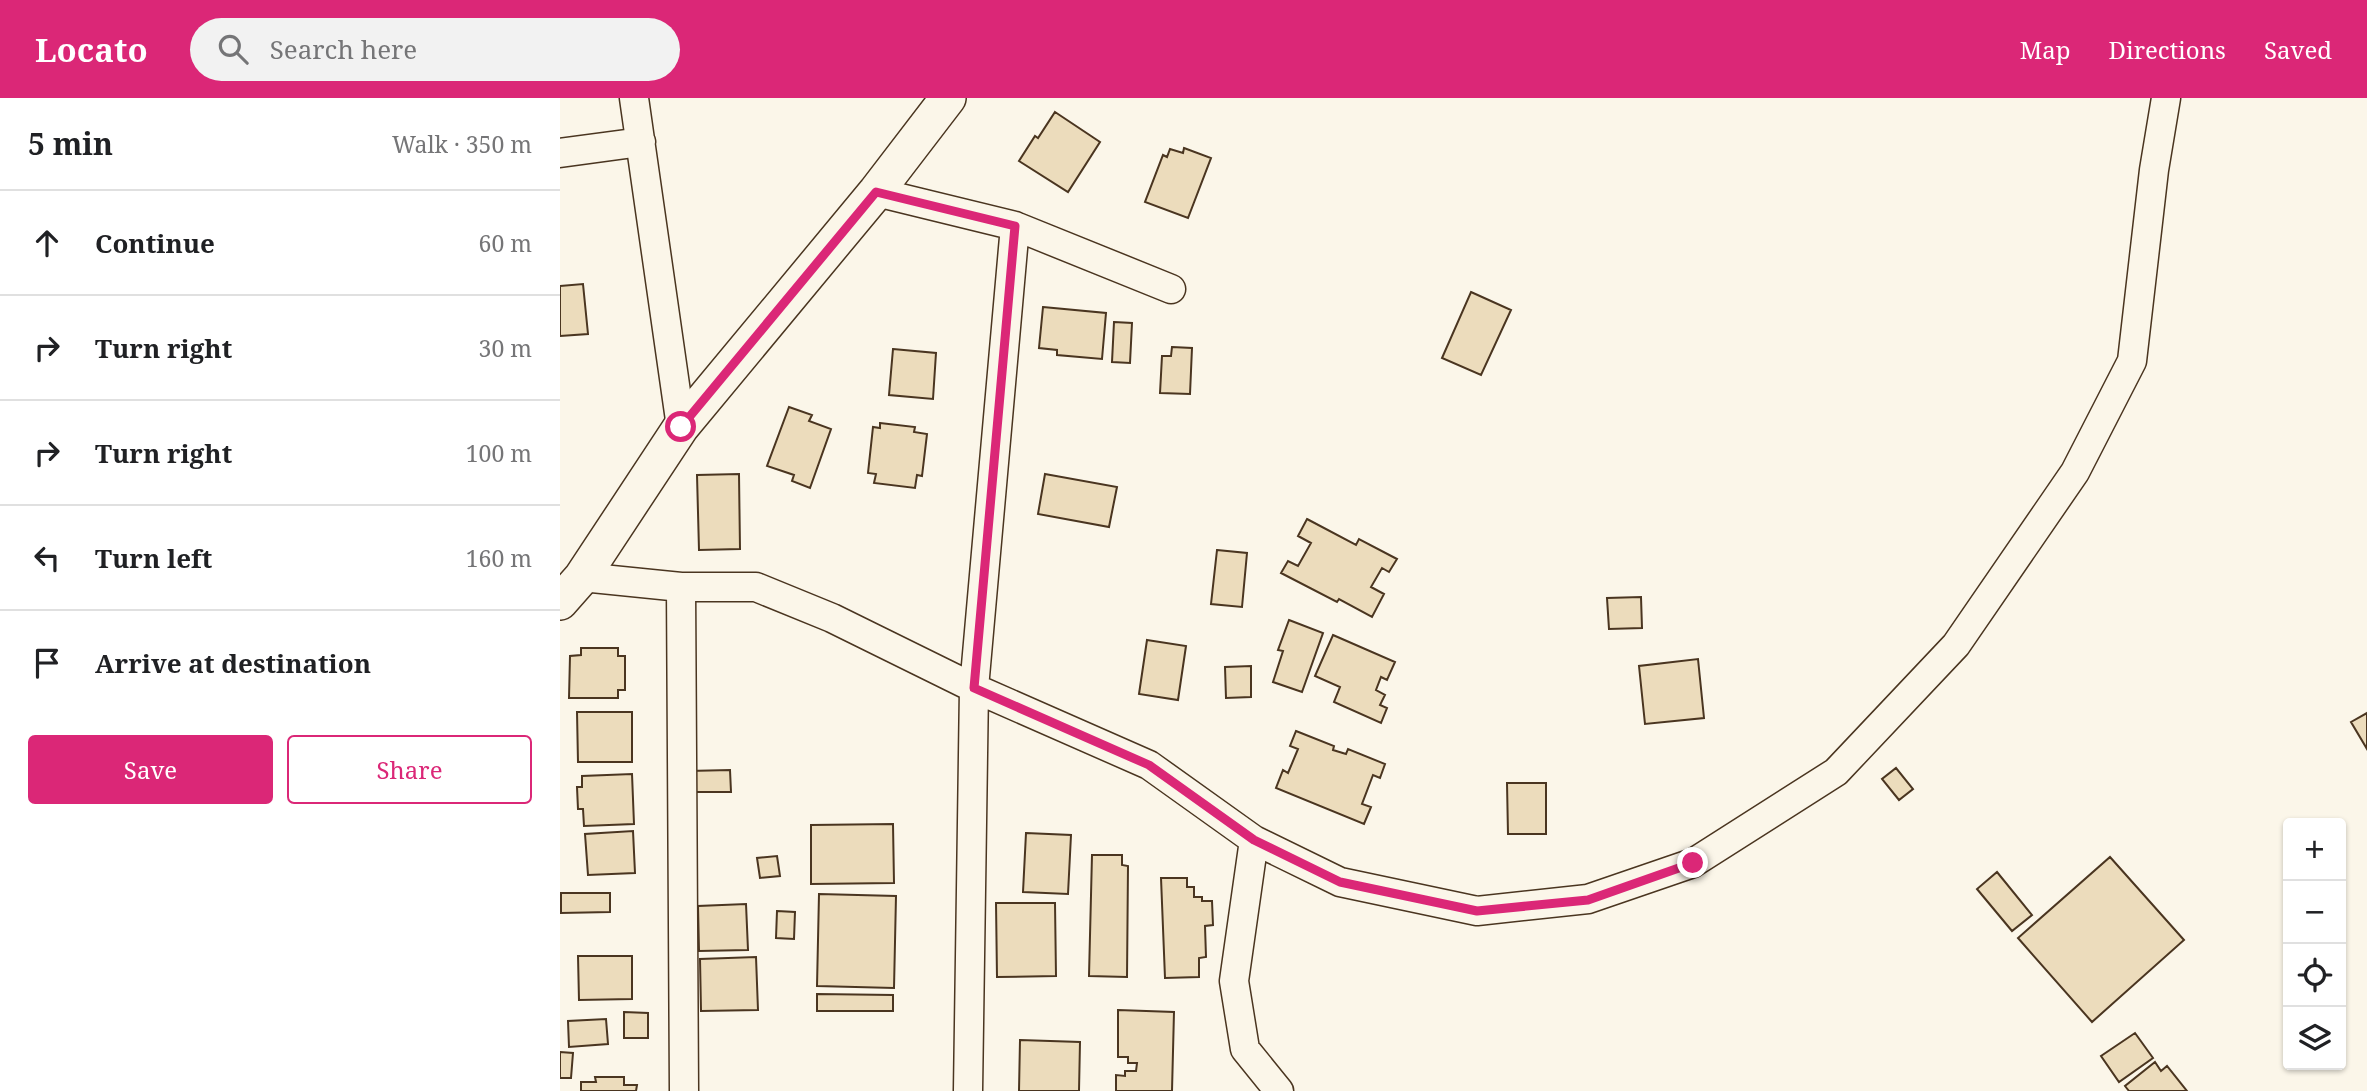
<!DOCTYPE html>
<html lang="en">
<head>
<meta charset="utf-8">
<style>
  :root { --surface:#fff; --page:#f2f2f2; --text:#202124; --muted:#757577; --line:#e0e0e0; --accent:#db2777 }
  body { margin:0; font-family:"Noto Serif",serif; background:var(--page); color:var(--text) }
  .controls { position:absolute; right:21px; bottom:21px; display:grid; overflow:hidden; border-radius:7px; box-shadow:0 2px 5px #0004 }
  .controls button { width:63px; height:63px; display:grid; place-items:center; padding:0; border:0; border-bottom:2px solid var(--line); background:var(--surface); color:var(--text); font:35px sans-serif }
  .stop { position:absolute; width:21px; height:21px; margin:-16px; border:5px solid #db2777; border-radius:50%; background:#fff }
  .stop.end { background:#db2777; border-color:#fff; box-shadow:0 2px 7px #0008 }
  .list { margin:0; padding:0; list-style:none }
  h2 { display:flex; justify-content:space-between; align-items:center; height:91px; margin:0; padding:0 28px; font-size:30px }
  h2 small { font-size:23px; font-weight:400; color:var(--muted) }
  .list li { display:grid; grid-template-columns:46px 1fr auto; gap:21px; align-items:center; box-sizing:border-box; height:105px; padding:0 28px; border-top:2px solid var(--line) }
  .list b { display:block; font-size:26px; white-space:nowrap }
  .list em { font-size:23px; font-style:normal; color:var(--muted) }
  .actions { display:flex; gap:14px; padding:21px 28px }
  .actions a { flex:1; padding:16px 0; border:2px solid var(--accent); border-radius:7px; text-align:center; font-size:24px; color:var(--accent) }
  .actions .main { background:var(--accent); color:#fff }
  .icon { flex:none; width:38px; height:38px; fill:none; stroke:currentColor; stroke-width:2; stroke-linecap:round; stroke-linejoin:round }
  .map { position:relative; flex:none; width:1807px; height:993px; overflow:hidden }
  header { display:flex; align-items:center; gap:42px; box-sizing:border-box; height:98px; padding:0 35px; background:var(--accent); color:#fff }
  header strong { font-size:33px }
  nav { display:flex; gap:38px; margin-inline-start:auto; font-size:24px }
  .search { width:490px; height:63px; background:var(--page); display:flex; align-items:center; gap:18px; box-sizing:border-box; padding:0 24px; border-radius:38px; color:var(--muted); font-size:26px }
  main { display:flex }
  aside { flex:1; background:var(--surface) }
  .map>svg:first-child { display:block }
  .building { fill:#ecdcbc; stroke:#4a3520; stroke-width:2 }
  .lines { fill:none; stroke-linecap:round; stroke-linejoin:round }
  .minor-casing { stroke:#4a3520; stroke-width:31 }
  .tertiary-casing { stroke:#4a3520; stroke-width:38 }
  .minor { stroke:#fbf6e9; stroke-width:28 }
  .tertiary { stroke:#fbf6e9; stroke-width:35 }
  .route { stroke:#db2777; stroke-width:9 }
</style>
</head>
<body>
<header>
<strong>Locato</strong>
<div class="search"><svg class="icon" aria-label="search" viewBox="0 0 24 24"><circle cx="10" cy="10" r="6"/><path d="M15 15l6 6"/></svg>Search here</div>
<nav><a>Map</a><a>Directions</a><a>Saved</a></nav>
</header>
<main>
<aside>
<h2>5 min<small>Walk · 350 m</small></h2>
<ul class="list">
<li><svg class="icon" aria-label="ahead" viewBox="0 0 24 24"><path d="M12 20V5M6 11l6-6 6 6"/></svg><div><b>Continue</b></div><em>60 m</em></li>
<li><svg class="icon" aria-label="right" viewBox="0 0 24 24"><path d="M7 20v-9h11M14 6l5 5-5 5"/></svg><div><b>Turn right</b></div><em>30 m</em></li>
<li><svg class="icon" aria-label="right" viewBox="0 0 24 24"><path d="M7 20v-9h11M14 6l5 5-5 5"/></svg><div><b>Turn right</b></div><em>100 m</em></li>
<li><svg class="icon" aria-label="left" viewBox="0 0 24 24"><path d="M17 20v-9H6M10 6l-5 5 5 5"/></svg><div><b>Turn left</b></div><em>160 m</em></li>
<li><svg class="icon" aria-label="arrive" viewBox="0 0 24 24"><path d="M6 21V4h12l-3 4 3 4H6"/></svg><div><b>Arrive at destination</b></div></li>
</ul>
<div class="actions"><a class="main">Save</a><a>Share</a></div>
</aside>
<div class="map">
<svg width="1807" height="993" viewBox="0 0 1807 993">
  <rect width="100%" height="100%" fill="#fbf6e9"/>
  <path class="building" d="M495 14 540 44 508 94 459 63 475 38 478 40Z
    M624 50 651 60 628 120 585 104 603 57 607 59 610 51 623 55Z
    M23 186 28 236 0 238V188Z
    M911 194 951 212 921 277 882 260Z
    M483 209 546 215 542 261 497 257V252L479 250Z
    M554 224 572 225 570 265 552 264Z
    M612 249 632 250 630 296 600 295 602 258H611Z
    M333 251 376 255 373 301 329 297Z
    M229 309 252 317 249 323 271 331 250 390 232 383 234 377 207 368Z
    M320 325 355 329 354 334 367 336 362 378 357 377 355 390 314 385 316 376 308 375 313 329 320 330Z
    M179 376 180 451 139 452 137 377Z
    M485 376 557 389 549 429 478 416Z
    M747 421 796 447 799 441 837 461 829 474 822 470 811 489 824 496 812 519 779 501 777 504 721 475 728 463 738 468 751 445 738 438Z
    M657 452 687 455 682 509 651 506Z
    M1081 499 1082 530 1049 531 1047 500Z
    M729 522 763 535 742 594 713 584 723 553 718 552Z
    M773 537 835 564 827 582 821 579 816 592 825 597 820 607 827 610 821 625 774 604 780 589 755 578Z
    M587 542 626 548 618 602 579 596Z
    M21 550H58V558H65V592H58V600H9L10 558 21 557Z
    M1138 561 1144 620 1085 626 1079 568Z
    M691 568V599L666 600 665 569Z
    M17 614H72V664H18Z
    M1807 615V651L1791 624Z
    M736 633 774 648 773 652 786 656 788 651 825 666 820 680 813 677 802 706 811 709 804 726 716 690 723 672 728 675 738 651 730 648Z
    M1336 670 1353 691 1339 702 1322 681Z
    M170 672 171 694H128V673Z
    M72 676 74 726 24 728 23 711H18L17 689H22V678Z
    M947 685H986V736H948Z
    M333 726 334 785 251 786V727Z
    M73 733 75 775 28 777 25 736Z
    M466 735 511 737 508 796 463 794Z
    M532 757H562V767L568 768 567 879 529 878Z
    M217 758 220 778 200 780 197 760Z
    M1550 759 1624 842 1532 924 1458 840Z
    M1437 774 1472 817 1452 833 1417 791Z
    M601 780H627V789H634V799H642V803H652L653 827 645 828 646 859 639 860V879L605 880Z
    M1 795H50V814L1 815Z
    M259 796 336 798 334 890 257 888Z
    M436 805H495L496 878 437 879Z
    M186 806 188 852 139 853 138 808Z
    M217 813 235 814 234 841 216 840Z
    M18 858H72V901L19 902Z
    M196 859 198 912 141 913 140 861Z
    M257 896 333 897V913H257Z
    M558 912 614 914 612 993H556V977L565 978V973H576L577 965H568V959H558Z
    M64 914 88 915V940H64Z
    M46 921 48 946 9 949 8 923Z
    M1575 935 1593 960 1559 984 1541 958Z
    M460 942 520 944 519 993H459Z
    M0 954 13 955 11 980H0Z
    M1595 964 1601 973 1607 968 1627 993H1569L1565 988Z
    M35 979H64V987H77L76 993H21V984H36Z"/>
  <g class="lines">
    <g class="minor-casing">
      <path id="minor" d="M74 0 121 329
        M0 55 81 44
        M316 94 455 128 611 191
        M22 479 121 489H196L272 520 414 590 589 667 694 742 780 784 917 813 1028 801 1133 765 1276 674 1396 547 1515 374 1572 263 1594 72 1606 0
        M121 489 124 993
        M694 742 674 883 685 951 719 993
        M408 993 414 590 455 128"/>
    </g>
    <g class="tertiary-casing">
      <path id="tertiary" d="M0 504 22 479 121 329 316 94 388 0"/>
    </g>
    <use href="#minor" class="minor"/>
    <use href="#tertiary" class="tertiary"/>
  </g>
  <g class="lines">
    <path class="route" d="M121 329 316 94 455 128 414 590 589 667 694 742 780 784 917 813 1028 802 1133 765"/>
  </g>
</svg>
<div class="controls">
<button>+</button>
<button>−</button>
<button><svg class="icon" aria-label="locate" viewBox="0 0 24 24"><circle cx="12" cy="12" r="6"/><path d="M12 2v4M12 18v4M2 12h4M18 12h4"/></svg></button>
<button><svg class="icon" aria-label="layers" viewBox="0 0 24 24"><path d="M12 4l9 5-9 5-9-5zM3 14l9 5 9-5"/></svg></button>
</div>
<div class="stop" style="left:121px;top:329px"></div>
<div class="stop end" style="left:1133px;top:765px"></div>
</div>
</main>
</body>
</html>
